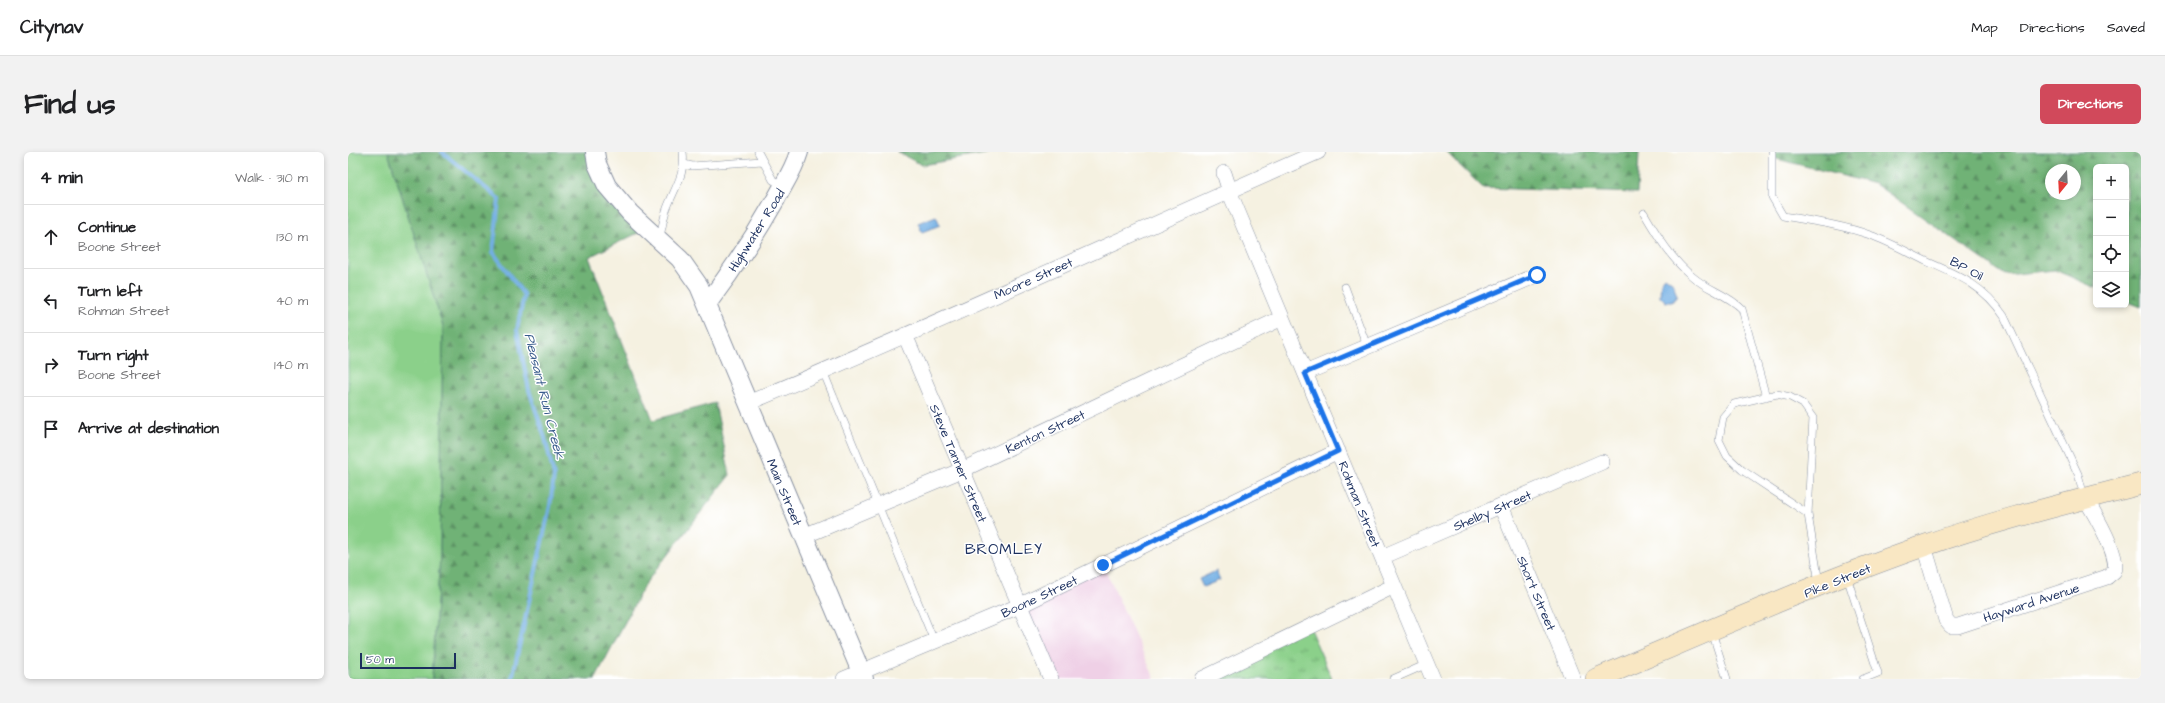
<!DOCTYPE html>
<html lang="en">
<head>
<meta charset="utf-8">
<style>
  :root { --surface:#fff; --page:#f2f2f2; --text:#202124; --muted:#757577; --line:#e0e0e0; --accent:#d1495b }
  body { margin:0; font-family:"Architects Daughter",sans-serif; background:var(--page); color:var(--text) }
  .controls { position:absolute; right:12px; top:12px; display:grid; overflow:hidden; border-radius:6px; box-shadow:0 2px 6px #0003 }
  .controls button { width:36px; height:36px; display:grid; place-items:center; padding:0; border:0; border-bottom:1px solid var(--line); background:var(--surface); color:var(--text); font:20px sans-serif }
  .compass { position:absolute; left:1697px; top:12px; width:36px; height:36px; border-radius:50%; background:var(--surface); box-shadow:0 2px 6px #0003; rotate:198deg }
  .scale { position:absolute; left:12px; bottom:10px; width:96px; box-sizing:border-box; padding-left:4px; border:2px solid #1b2f5e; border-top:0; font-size:11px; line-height:14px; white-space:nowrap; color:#1b2f5e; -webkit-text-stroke:3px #fff; paint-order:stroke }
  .stop { position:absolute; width:12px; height:12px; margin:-9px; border:3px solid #1a73e8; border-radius:50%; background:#fff }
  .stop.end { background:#1a73e8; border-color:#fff; box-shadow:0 1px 4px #0008 }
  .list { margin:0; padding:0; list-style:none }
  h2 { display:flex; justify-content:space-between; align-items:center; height:52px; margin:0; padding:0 16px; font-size:17px }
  h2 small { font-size:13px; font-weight:400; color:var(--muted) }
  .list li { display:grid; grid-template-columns:26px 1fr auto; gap:12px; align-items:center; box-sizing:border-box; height:64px; padding:0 16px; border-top:1px solid var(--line) }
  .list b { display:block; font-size:15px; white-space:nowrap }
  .list p { margin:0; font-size:13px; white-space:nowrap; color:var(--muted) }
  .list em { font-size:13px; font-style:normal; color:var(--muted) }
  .icon { flex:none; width:22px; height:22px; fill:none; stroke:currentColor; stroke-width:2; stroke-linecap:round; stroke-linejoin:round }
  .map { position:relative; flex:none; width:1793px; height:527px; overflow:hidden; border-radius:6px }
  header { display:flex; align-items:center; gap:24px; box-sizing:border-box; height:56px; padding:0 20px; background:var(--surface); border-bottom:1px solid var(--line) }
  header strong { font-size:19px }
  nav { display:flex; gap:22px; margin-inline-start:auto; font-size:14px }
  .intro { display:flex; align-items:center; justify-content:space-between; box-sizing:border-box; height:96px; padding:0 24px }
  h1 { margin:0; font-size:28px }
  .button { padding:10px 18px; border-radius:6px; background:var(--accent); color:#fff; font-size:14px; font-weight:700 }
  main { display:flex; gap:24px; padding:0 24px }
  aside { flex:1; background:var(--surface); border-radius:6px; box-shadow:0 2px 6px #0003 }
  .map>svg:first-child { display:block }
  .built { fill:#efd0e6 }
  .grass { fill:#8bd08a; stroke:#538074 }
  .forest { fill:url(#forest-firs); stroke:#46706a; fill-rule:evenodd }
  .park { fill:url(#park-tufts); stroke:#538074 }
  .water { fill:#72afe4; stroke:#466fa1 }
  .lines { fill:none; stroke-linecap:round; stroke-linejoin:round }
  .stream { stroke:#72afe4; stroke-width:4 }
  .service-casing { stroke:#8890a0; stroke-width:8 }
  .minor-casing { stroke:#8890a0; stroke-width:16 }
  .tertiary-casing { stroke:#8890a0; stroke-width:20 }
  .secondary-casing { stroke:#8890a0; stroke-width:22 }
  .service { stroke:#fff; stroke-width:7 }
  .minor { stroke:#fff; stroke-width:15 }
  .tertiary { stroke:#fff; stroke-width:18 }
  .secondary { stroke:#f9e7c3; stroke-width:21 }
  .route { stroke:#1a73e8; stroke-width:5 }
  .labels { text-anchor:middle; stroke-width:3; stroke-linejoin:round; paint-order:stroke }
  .street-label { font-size:13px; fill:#1b2f5e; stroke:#fff }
  .water-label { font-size:14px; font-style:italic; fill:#395c8d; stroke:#fff }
  .quarter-label { font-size:15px; letter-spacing:1px; fill:#1b2f5e; stroke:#fff }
</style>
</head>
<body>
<header>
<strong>Citynav</strong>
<nav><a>Map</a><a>Directions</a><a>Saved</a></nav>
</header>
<div class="intro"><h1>Find us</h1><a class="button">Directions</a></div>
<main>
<aside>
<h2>4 min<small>Walk · 310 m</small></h2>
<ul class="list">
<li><svg class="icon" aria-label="ahead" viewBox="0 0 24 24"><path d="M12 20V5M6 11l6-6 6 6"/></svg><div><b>Continue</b><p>Boone Street</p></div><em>130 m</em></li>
<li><svg class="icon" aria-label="left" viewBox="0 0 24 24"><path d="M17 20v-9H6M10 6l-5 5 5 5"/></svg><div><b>Turn left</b><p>Rohman Street</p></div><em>40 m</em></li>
<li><svg class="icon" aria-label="right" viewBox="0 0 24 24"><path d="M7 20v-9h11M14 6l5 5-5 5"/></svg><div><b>Turn right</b><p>Boone Street</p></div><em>140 m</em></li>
<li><svg class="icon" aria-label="arrive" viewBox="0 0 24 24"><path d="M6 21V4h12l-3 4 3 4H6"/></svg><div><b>Arrive at destination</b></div></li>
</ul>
</aside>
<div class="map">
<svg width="1793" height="527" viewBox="0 0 1793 527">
  <defs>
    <pattern id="forest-firs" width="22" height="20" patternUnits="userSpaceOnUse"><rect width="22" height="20" fill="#70b276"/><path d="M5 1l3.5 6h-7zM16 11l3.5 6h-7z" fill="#5b9164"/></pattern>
    <pattern id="park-tufts" width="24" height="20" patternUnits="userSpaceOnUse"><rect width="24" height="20" fill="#8bd08a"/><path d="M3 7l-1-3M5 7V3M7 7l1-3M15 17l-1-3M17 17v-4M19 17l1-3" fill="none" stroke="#71a974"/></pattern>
  </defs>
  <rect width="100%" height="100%" fill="#fff"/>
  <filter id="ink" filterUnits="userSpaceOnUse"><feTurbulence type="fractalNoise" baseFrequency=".025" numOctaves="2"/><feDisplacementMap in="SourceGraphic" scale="8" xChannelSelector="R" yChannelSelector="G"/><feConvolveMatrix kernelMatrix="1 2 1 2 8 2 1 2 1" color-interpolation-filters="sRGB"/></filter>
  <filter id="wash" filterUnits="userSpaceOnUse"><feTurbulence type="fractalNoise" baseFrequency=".012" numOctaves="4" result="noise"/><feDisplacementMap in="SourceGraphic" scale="16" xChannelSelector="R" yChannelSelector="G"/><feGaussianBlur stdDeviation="0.9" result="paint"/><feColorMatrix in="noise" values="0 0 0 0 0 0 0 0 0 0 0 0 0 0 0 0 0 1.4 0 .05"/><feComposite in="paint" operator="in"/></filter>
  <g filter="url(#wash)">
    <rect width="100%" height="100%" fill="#f5f1e1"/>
    <path class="built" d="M755 413 807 527H703L671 454Z"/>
    <path class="grass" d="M0 0H40L95 174 92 405 84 527H0Z"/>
    <path class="forest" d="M40 0H249L259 34 300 76 241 105 305 268 367 251 382 323 297 432 247 527H84L92 405 95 174Z
      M549 0H649L574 13Z
      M1098 0H1291L1289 41 1135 36Z
      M1424 0H1793V155L1778 149V15H1748V136L1707 118 1657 123 1527 32 1425 6ZM1703 18H1727V42H1703Z"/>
    <path class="park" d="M961 475 984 527H854Z"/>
    <path class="water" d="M588 64 592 73 574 80 570 71Z
      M1317 125 1325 131 1329 144 1324 150H1318L1312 144 1313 130Z
      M868 419 872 428 855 435 851 427Z"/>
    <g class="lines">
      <path class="stream" d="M94 0 151 47 145 100 176 143 169 178 181 238 197 286 206 324 202 354 164 527"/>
    </g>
  </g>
  <g filter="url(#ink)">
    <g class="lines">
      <g class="service-casing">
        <path id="service" d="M410 0 425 28 435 34
          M1424 0V45L1435 64C1464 69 1494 73 1522 83 1542 90 1561 101 1580 110 1612 124 1636 134 1656 164L1730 322 1736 344
          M336 12 344 14 414 9
          M1296 61C1310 85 1324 108 1345 125 1360 138 1379 142 1394 157L1418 245
          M311 87C314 78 315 68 318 59 325 38 338 23 335 0
          M997 135 1019 194
          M475 219 586 489
          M1460 362 1394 318 1379 304 1371 288 1375 265 1386 252 1429 242 1442 245 1455 252 1465 266 1460 362 1471 431
          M1499 425 1530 521 1515 527
          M1364 480 1379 527
          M1045 527 1079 512"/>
      </g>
      <g class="minor-casing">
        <path id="minor" d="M876 21 884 46 1085 527
          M557 183 703 527
          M957 221 1189 123
          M400 251C592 171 780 83 970 0
          M1153 354 1225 527
          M456 384 614 318 934 166
          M1576 394 1598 468 1603 474H1610L1759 425C1761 423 1764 421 1766 419 1773 405 1745 359 1737 346
          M1034 405 1254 310
          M496 527 671 454 990 299
          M854 527 1046 434"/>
      </g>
      <g class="tertiary-casing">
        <path id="tertiary" d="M247 0 249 12 259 34 282 61 332 107 351 134 516 527
          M359 152C384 119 407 84 428 47 436 32 446 17 451 0"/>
      </g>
      <g class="secondary-casing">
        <path id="secondary" d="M1248 527C1356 481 1464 433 1575 394 1646 369 1720 351 1793 332"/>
      </g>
      <use href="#service" class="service"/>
      <use href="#minor" class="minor"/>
      <use href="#tertiary" class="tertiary"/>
      <use href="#secondary" class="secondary"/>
    </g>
  </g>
  <g class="lines" filter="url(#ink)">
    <path class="route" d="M755 413 990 299 957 221 1189 123"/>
  </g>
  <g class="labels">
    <g class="street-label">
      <text transform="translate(408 78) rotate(-58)" y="5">Highwater Road</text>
      <text transform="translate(1619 116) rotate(28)" y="5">BP Oil</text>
      <text transform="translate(685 126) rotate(-24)" y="5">Moore Street</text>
      <text transform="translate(697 279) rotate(-25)" y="5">Kenton Street</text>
      <text transform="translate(611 311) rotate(67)" y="5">Steve Tanner Street</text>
      <text transform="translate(437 340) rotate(67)" y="5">Main Street</text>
      <text transform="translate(1012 352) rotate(68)" y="5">Rohman Street</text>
      <text transform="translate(1144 358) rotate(-23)" y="5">Shelby Street</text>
      <text transform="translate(1489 428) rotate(-22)" y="5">Pike Street</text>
      <text transform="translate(1189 441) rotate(67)" y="5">Short Street</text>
      <text transform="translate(691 444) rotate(-25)" y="5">Boone Street</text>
      <text transform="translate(1683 450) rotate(-18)" y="5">Hayward Avenue</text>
    </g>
    <g class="water-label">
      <text transform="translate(197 244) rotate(76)" y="5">Pleasant Run Creek</text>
    </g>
    <g class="quarter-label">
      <text x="656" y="402">BROMLEY</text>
    </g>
  </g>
</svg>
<div class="controls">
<button>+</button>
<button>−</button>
<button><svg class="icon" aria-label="locate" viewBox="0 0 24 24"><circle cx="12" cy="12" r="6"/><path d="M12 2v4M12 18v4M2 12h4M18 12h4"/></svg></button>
<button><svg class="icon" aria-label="layers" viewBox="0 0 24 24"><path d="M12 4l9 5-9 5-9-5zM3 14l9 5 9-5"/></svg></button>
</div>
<svg class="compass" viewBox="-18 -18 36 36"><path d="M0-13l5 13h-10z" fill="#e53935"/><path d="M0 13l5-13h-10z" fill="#757577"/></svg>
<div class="scale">50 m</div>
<div class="stop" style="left:1189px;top:123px"></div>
<div class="stop end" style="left:755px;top:413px"></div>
</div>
</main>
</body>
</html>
